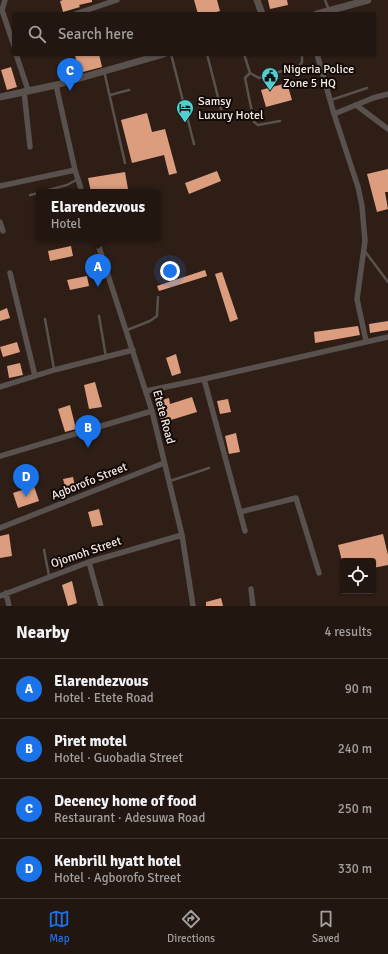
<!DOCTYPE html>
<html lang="en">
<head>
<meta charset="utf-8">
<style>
  :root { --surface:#221610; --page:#2e231e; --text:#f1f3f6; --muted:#a29f9f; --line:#3f3530; --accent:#1a73e8 }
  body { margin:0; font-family:Signika,sans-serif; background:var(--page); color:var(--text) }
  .controls { position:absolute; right:12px; bottom:12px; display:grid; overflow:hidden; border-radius:4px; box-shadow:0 1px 3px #0004 }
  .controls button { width:36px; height:36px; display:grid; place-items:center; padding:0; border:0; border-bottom:1px solid var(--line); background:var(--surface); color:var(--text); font:20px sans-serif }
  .you { position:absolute; left:170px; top:271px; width:14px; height:14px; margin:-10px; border:3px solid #fff; border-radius:50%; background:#1a73e8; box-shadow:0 0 0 6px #1a73e833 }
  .badge { display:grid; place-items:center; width:26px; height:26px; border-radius:50%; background:var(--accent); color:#fff; font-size:13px; font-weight:700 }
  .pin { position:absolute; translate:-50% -33px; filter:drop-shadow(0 1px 2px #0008) }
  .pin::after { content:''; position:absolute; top:21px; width:14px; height:12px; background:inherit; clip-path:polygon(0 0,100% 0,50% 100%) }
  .popup { position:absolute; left:36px; top:189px; width:124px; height:52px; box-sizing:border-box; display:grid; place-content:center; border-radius:4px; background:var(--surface); filter:drop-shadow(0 1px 3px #0005); font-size:13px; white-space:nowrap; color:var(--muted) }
  .popup b { font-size:15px; color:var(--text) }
  .popup::after { content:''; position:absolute; left:50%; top:100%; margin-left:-8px; border:8px solid transparent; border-top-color:var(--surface) }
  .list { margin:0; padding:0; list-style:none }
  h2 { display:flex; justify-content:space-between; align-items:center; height:52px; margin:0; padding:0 16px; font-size:17px }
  h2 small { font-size:13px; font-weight:400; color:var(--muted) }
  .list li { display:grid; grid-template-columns:26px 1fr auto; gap:12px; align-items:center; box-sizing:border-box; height:60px; padding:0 16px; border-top:1px solid var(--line) }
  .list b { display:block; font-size:15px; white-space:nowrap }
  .list p { margin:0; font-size:13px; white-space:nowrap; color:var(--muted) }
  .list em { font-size:13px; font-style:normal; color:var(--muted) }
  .icon { flex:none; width:22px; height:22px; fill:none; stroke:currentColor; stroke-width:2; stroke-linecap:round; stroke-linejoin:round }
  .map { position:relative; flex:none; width:388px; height:606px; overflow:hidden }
  .search { position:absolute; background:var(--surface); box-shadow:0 1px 3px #0004; left:12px; right:12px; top:12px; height:44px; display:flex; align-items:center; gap:10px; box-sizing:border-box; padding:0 14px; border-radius:4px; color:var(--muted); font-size:15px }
  .sheet { height:292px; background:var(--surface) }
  nav { display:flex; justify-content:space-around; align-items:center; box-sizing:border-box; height:56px; border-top:1px solid var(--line); background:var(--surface); font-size:11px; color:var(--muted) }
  nav a { display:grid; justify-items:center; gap:2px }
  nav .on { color:var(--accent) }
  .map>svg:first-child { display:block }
  .building { fill:#dc9d7f }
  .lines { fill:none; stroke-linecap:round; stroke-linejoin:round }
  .service { stroke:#59514d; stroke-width:2.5 }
  .minor { stroke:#59514d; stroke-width:5.5 }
  .tertiary { stroke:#59514d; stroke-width:7 }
  .labels { text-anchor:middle; stroke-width:4; stroke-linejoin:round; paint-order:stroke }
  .poi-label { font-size:12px; fill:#f5e9e4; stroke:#110a07; text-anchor:start }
  .street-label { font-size:12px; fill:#f5e9e4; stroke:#110a07 }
</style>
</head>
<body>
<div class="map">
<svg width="388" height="606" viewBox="0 0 388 606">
  <rect width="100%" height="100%" fill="#2e1e16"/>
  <path class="building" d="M63 0H92V2L79 5 80 7 63 12 60 1Z
    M194 0H217L220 11 209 14H198Z
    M268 0H287L288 5 270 9Z
    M78 54H99L102 67 79 73 75 55Z
    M11 67 17 87 7 90 1 70Z
    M287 83 292 100 266 107 261 90Z
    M147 113 152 132 165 129 177 173 169 175 164 155 132 163 121 120Z
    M388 169V192H385L388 209 377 212 367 174Z
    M217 171 221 181 189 194 185 183Z
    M125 172 128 189 110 192H91L88 178Z
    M71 246 73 256 50 261 48 251Z
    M205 270 207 276 159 291 157 286Z
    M222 272 238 319 230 322 215 274Z
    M87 276 89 286 70 290 67 280Z
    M7 308 10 318 0 321V311Z
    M388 321V330L370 333 369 324Z
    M358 326 360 335 315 343 314 332Z
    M17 342 20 352 3 357 0 347Z
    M176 354 181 373 172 376 166 358Z
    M20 363 23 375 9 378 7 366Z
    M95 382 102 407 89 409 84 385Z
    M192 397 197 412 161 423 157 401 169 398 170 404Z
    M228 399 231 412 220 414 217 401Z
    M70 405 76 429 65 432 58 409Z
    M236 433 240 452 229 454 225 436Z
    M73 477 76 491 67 494 63 479Z
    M34 486 39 501 18 508 13 493Z
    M99 509 103 525 92 527 88 512Z
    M9 534 12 556 0 558V536Z
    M383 534 388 555V565L373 568V561H342L338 545Z
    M72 581 77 603 68 606 62 585Z
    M221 598 223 606H206V602Z"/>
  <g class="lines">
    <path class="service" d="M325 0 329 10
      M171 54 194 144
      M207 54 221 109
      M244 54 250 73 259 78 299 66 302 62V54
      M104 71 125 163
      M250 73 245 78 254 122 258 125 280 121
      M110 95 129 90
      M331 100 367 88
      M41 192 67 185 78 179
      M30 195 39 193
      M98 242 109 238
      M364 250 388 282
      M99 316 106 357
      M45 319 54 369
      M127 330 150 321 157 316 158 297
      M170 481 209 468
      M44 550 49 576"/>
    <path class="minor" d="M5 0 2 10 14 46
      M75 14 117 0
      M16 54 28 90
      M317 54 334 114 358 187 362 206 365 241 357 299 366 341
      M56 85 75 170 82 192
      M24 91 30 147
      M356 105 388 129
      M334 114 373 98 388 94
      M0 186 75 170
      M0 222 3 231
      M96 238 152 411 182 535 193 606
      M10 273 35 376
      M204 379 245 531
      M0 387 54 370 133 350
      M146 391 204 379 388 337
      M0 456 152 411
      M240 512 296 498 319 573
      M0 528 164 463
      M89 562 101 606
      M251 589 253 606
      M6 593 9 606
      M0 596 89 562 182 535"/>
    <path class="tertiary" d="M257 0 262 14
      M317 14 368 0
      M0 97 56 85 164 54"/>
  </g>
  <defs>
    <g id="civic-pin" transform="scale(0.9)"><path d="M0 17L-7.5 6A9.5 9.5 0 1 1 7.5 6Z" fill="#52cdcf" stroke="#110a07"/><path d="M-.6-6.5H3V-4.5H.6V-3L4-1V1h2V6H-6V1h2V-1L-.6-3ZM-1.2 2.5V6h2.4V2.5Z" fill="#111"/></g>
    <g id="hotel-pin" transform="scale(0.9)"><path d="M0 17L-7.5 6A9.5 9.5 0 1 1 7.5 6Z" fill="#52cdcf" stroke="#110a07"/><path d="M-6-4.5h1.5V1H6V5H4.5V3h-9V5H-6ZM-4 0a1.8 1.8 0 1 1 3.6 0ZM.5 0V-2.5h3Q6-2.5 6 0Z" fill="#111"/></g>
  </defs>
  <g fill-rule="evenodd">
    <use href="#civic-pin" x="270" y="76"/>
    <use href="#hotel-pin" x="185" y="108"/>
  </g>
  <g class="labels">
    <g class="poi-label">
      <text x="283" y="73">Nigeria Police<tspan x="283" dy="14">Zone 5 HQ</tspan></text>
      <text x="198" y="105">Samsy<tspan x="198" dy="14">Luxury Hotel</tspan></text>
    </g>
    <g class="street-label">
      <text transform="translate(164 417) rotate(75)" y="4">Etete Road</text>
      <text transform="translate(89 481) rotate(-22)" y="4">Agborofo Street</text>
      <text transform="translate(86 552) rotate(-19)" y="4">Ojomoh Street</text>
    </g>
  </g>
</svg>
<div class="controls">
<button><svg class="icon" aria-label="locate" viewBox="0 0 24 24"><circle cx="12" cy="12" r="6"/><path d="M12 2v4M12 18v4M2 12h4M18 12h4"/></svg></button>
</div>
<div class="you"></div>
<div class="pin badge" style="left:98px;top:287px">A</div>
<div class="popup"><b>Elarendezvous</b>Hotel</div>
<div class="pin badge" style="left:88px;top:448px">B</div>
<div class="pin badge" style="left:70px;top:91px">C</div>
<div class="pin badge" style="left:26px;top:497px">D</div>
<div class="search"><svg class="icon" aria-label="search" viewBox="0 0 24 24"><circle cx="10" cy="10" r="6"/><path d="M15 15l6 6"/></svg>Search here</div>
</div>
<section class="sheet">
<h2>Nearby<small>4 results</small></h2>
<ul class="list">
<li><span class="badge">A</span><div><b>Elarendezvous</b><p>Hotel · Etete Road</p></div><em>90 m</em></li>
<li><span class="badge">B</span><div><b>Piret motel</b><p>Hotel · Guobadia Street</p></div><em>240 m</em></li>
<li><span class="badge">C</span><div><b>Decency home of food</b><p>Restaurant · Adesuwa Road</p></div><em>250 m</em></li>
<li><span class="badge">D</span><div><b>Kenbrill hyatt hotel</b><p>Hotel · Agborofo Street</p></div><em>330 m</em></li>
</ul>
</section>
<nav>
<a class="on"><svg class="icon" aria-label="map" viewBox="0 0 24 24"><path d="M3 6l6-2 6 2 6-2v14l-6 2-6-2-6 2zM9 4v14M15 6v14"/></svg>Map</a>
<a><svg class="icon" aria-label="directions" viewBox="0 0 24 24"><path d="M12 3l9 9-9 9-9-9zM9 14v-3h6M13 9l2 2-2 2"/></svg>Directions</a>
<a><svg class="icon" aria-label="saved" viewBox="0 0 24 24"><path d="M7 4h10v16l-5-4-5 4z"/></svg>Saved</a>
</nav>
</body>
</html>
